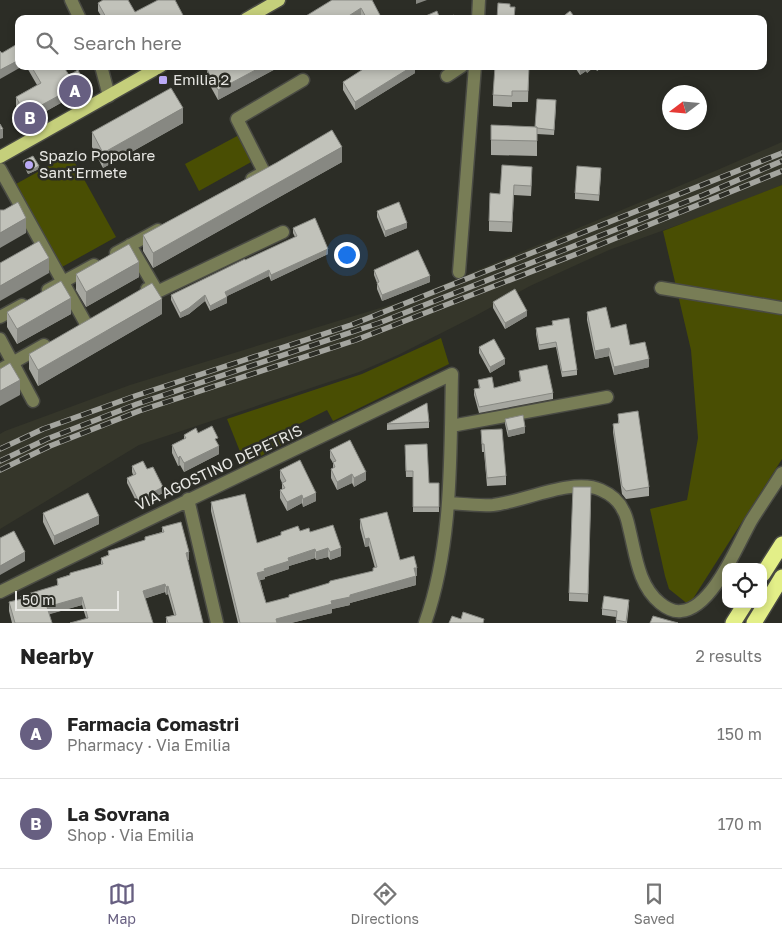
<!DOCTYPE html>
<html lang="en">
<head>
<meta charset="utf-8">
<style>
  :root { --surface:#fff; --page:#f6f6f6; --text:#222; --muted:#767676; --line:#e0e0e0; --accent:#675f81 }
  body { margin:0; font-family:"Golos Text",sans-serif; background:var(--page); color:var(--text) }
  .controls { position:absolute; right:15px; bottom:15px; display:grid; overflow:hidden; border-radius:10px; box-shadow:0 2px 8px #0003 }
  .controls button { width:45px; height:45px; display:grid; place-items:center; padding:0; border:0; border-bottom:1px solid var(--line); background:var(--surface); color:var(--text); font:25px sans-serif }
  .compass { position:absolute; left:662px; top:85px; width:45px; height:45px; border-radius:50%; background:var(--surface); box-shadow:0 2px 8px #0003; rotate:254deg }
  .scale { position:absolute; left:15px; bottom:12px; width:104px; box-sizing:border-box; padding-left:5px; border:2px solid #e8e8e4; border-top:0; font-size:14px; line-height:18px; white-space:nowrap; color:#e8e8e4; -webkit-text-stroke:4px #2c2d26; paint-order:stroke }
  .you { position:absolute; left:346px; top:254px; width:18px; height:18px; margin:-12px; border:4px solid #fff; border-radius:50%; background:#1a73e8; box-shadow:0 0 0 8px #1a73e833 }
  .badge { display:grid; place-items:center; width:32px; height:32px; border-radius:50%; background:var(--accent); color:#fff; font-size:16px; font-weight:700 }
  .pin { position:absolute; translate:-50% -50%; border:2px solid #fff; box-shadow:0 1px 5px #0006 }
  .list { margin:0; padding:0; list-style:none }
  h2 { display:flex; justify-content:space-between; align-items:center; height:65px; margin:0; padding:0 20px; font-size:21px }
  h2 small { font-size:16px; font-weight:400; color:var(--muted) }
  .list li { display:grid; grid-template-columns:32px 1fr auto; gap:15px; align-items:center; box-sizing:border-box; height:90px; padding:0 20px; border-top:1px solid var(--line) }
  .list b { display:block; font-size:19px; white-space:nowrap }
  .list p { margin:0; font-size:16px; white-space:nowrap; color:var(--muted) }
  .list em { font-size:16px; font-style:normal; color:var(--muted) }
  .icon { flex:none; width:28px; height:28px; fill:none; stroke:currentColor; stroke-width:2; stroke-linecap:round; stroke-linejoin:round }
  .map { position:relative; flex:none; width:782px; height:623px; overflow:hidden }
  .search { position:absolute; background:var(--surface); box-shadow:0 2px 8px #0003; left:15px; right:15px; top:15px; height:55px; display:flex; align-items:center; gap:12px; box-sizing:border-box; padding:0 18px; border-radius:10px; color:var(--muted); font-size:19px }
  .sheet { height:245px; background:var(--surface) }
  nav { display:flex; justify-content:space-around; align-items:center; box-sizing:border-box; height:70px; border-top:1px solid var(--line); background:var(--surface); font-size:14px; color:var(--muted) }
  nav a { display:grid; justify-items:center; gap:2px }
  nav .on { color:var(--accent) }
  .map>svg:first-child { display:block }
  .built { fill:#35362a }
  .green { fill:#494e03 }
  .lines { fill:none; stroke-linecap:round; stroke-linejoin:round }
  .minor-casing { stroke:#4a4b44; stroke-width:15 }
  .major-casing { stroke:#4a4b44; stroke-width:15 }
  .highway-casing { stroke:#4a4b44; stroke-width:18 }
  .minor { stroke:#787d56; stroke-width:12 }
  .major { stroke:#c5cf7b; stroke-width:12 }
  .highway { stroke:#e3ef88; stroke-width:15 }
  .rail-casing { stroke:#a4a59f; stroke-width:5.5 }
  .rail { stroke:#2c2d26; stroke-width:4; stroke-dasharray:11; stroke-linecap:butt }
  .wall { fill:#a6a7a0 }
  .shaded-wall { fill:#878882 }
  .building { fill:#c1c2ba; stroke:#878882 }
  .poi-dot { fill:#bbaaf6; stroke:#2c2d26; stroke-width:2 }
  .labels { text-anchor:middle; stroke-width:5; stroke-linejoin:round; paint-order:stroke }
  .poi-label { font-size:15px; fill:#e8e8e4; stroke:#2c2d26; text-anchor:start }
  .street-label { font-size:15px; fill:#e8e8e4; stroke:#2c2d26 }
</style>
</head>
<body>
<div class="map">
<svg width="782" height="623" viewBox="0 0 782 623">
  <rect width="100%" height="100%" fill="#2c2d26"/>
  <path class="built" d="M782 142V185L728 207 609 250 530 286 475 316 398 355 359 372 139 445 0 529V434L5 431 130 385 406 300 715 171Z"/>
  <path class="green" d="M239 135 253 161 199 191 185 164Z
    M70 154 116 237 62 267 16 184Z
    M782 185V459L689 605 669 589 665 576 650 509 687 500 698 438 691 350 663 231Z
    M441 338 449 364 333 421 327 410 279 434 284 444 245 464 227 419 362 374Z"/>
  <g class="lines">
    <g class="minor-casing">
      <path id="minor" d="M71 0 80 19
        M478 19 479 0
        M101 66 109 96
        M447 76 462 66
        M0 169 85 322
        M252 179 264 172 237 119 303 80
        M130 245 154 286
        M116 253 158 230
        M459 272 475 66
        M661 288 782 308
        M147 289 154 286 157 292 283 232
        M48 290 94 265
        M0 317 22 305
        M0 339 33 401
        M0 370 44 345
        M451 426 607 397
        M188 499 217 623
        M448 503C463 504 479 506 493 505 523 502 573 477 601 490 610 494 619 501 623 510 627 516 628 524 630 532 636 557 639 586 660 603 666 608 673 612 681 611 712 609 737 546 751 521 761 505 772 489 782 473
        M0 592C150 518 301 446 452 374 450 457 453 544 425 623"/>
    </g>
    <g class="major-casing">
      <path id="major" d="M246 19 279 0
        M0 157 161 66"/>
    </g>
    <g class="highway-casing">
      <path id="highway" d="M763 574 782 544
        M733 623 745 604
        M754 623 782 577"/>
    </g>
    <use href="#minor" class="minor"/>
    <use href="#major" class="major"/>
    <use href="#highway" class="highway"/>
    <g class="rail-casing">
      <path id="rail" d="M0 449 43 429 135 396 351 325 782 153
        M0 461 47 439 137 404 379 323 703 195 782 161
        M0 470 50 446 139 411 356 340 579 253 782 171"/>
    </g>
    <use href="#rail" class="rail"/>
  </g>
  <path class="wall" d="M372 0 382 19H362L361 18 301 19Z
    M98 3 135 12 185 19H103L98 11Z
    M26 66H63L69 75 84 90 25 123 16 106V97L37 85Z
    M281 66 218 100 207 80V70Z
    M415 66V73L355 110 343 90V82Z
    M529 66 528 102H512V107L493 106V95Z
    M574 66H604L597 71 594 67 587 73 586 71 580 75Z
    M556 106 554 135 537 134V156L491 155V125L535 127Z
    M183 123 103 168 92 147V132Z
    M23 161 39 169 28 174 23 164Z
    M342 162 153 268 143 251V235L276 163Z
    M502 165 532 177 531 196 514 195 512 232 489 231V221L500 194Z
    M601 173 599 201 575 199V193Z
    M377 211 407 228 385 237 377 217Z
    M293 228 328 254 271 281 269 276 227 296V303L210 311 205 301 189 314 180 318 171 300V295L295 237 293 233Z
    M374 270 430 282 382 301 377 289V283L374 275Z
    M76 274 139 277 86 307 76 290Z
    M493 302 527 316 505 329 493 308Z
    M7 312 71 314 17 344 7 327Z
    M587 312 611 328 649 367 614 375 609 356 595 359 587 320Z
    M162 314 38 386 29 369V354Z
    M552 321 577 370V375L562 377 556 347 539 350 536 334V328L552 325Z
    M479 347 505 364 490 373 479 353Z
    M519 371 553 393V399L479 413 474 395V389L479 388 478 380 494 388 520 381Z
    M618 414 649 487V496L626 499 622 494 613 432V424L618 423Z
    M505 419 525 433 508 437 505 424Z
    M429 422V428L387 430V424Z
    M481 430 506 476V485L487 486 484 452H482Z
    M198 433 218 444 219 454 184 472 180 465 178 466 172 453V445L184 439V435Z
    M330 450 366 480 354 487 352 483 337 490 331 478V469L333 468V463L330 458Z
    M405 451 429 483H439V512H413V477H406Z
    M132 466 147 469 163 493 138 505 127 483V478L133 475 132 472Z
    M280 470 316 501 303 507 302 503 287 511 280 498V490L282 489V483L280 478Z
    M591 496 588 602 569 601V593Z
    M211 502 257 543 281 535V532L300 531 310 532 341 556 330 560 328 557 316 560 315 558 289 566V569L265 577V579L260 580 266 603 289 598V595L373 571V568H375L369 546 365 547 360 528V519L417 576H416V585L350 603V605L332 609V613L291 623H238L211 511Z
    M43 513 99 524 54 545 43 522Z
    M162 527 189 560H187L203 623H166V617L174 615 168 594 166 595 165 592 86 618 82 605 49 614 52 623H12L9 611V602L21 599V596L57 586V579L101 564V558L108 555V551L145 540V537L162 532Z
    M629 605 627 623H616V617L602 615V609Z"/>
  <path class="shaded-wall" d="M416 0H427L416 4Z
    M361 8V18L359 19H344Z
    M19 60V66H23L0 79V70Z
    M263 66H281L218 100V90Z
    M413 66H415V73L355 110V102Z
    M582 66H586V71L580 75V67Z
    M587 66H594V67L587 73Z
    M597 66H604L597 71Z
    M84 82V90L25 123V114Z
    M183 108V123L103 168V153Z
    M3 129V138L0 139V130Z
    M342 147V162L153 268V253Z
    M39 166V169L28 174V172Z
    M26 218V233L0 248V233Z
    M407 223V228L385 237V231Z
    M328 249V254L271 281V275Z
    M49 258V273L0 301V286Z
    M139 262V277L86 307V292Z
    M269 270V276L225 297V292Z
    M430 276V282L382 301V295Z
    M205 295V301L189 314 180 318V313Z
    M227 297V303L210 311V306Z
    M71 298V314L17 344V329Z
    M162 299V314L38 386V370Z
    M527 311V316L505 329V323Z
    M609 348V356L595 359V351Z
    M505 359V364L490 373V367Z
    M649 359V367L614 375V367Z
    M20 380V395L0 406V391Z
    M525 427V433L508 437V431Z
    M219 446V454L184 472V463Z
    M180 456V465L178 466V458Z
    M366 472V480L354 487V478Z
    M352 474V483L337 490V482Z
    M163 487V493L138 505V500Z
    M316 493V501L303 507V499Z
    M302 495V503L287 511V502Z
    M99 516V524L54 545V536Z
    M369 538V546L365 547V539Z
    M328 548V557L316 560V552Z
    M341 548V556L330 560V552Z
    M315 549V558L289 566V569L265 577V579L257 581V573L264 569 288 558Z
    M25 552V561L0 575V566Z
    M189 552V560L186 561V553Z
    M414 568H417V576H414Z
    M416 576V585L350 603V605L332 609V613L291 623H276V619L350 595Z
    M165 584V592L143 599V591Z
    M168 586V594L166 595V587Z
    M82 597V605L47 615V607Z"/>
  <path class="building" d="M103 0H128L135 12 158 0H175L185 19H107L98 3Z
    M332 0H372L382 19H367L361 8 344 19H301Z
    M498 3 510 4V7H515L514 19H497Z
    M437 11 440 19H419Z
    M570 11 576 19H560Z
    M454 15 456 19H446Z
    M19 43V60L0 70V51L2 53Z
    M31 66H63L69 75 78 70 84 82 25 114 16 97 41 83Z
    M214 66H263L218 90 207 70Z
    M368 66H413L355 102 343 82Z
    M495 66H529L528 91H512V96L493 95Z
    M171 88 183 108 103 153 92 132Z
    M537 99 556 100 554 130 537 128V127H535Z
    M0 124 3 129 0 130Z
    M491 125 537 127V141L491 140Z
    M332 130 342 147 153 253 143 235 276 163Z
    M33 156 39 166 28 172 23 161Z
    M502 165 532 167 531 186 514 185 512 222 489 221 490 193 500 194Z
    M577 166 601 168 599 195 575 193Z
    M18 202 26 218 0 233V210H4Z
    M399 202 407 223 385 231 377 211Z
    M315 218 328 249 271 275 269 270 225 292 227 297 210 306 205 295 189 308 180 313 171 295 245 259V260L297 236 293 228Z
    M39 241 49 258 0 286V263Z
    M129 244 139 262 86 292 76 274Z
    M418 250 430 276 382 295 377 283 379 282 374 270Z
    M61 281 71 298 17 329 7 312Z
    M152 283 162 299 38 370 29 354Z
    M515 289 527 311 505 323 493 302Z
    M606 307 611 328 626 324 630 345 645 342 649 359 614 367 609 348 595 351 587 312Z
    M569 318 577 370 562 372 556 342 539 345 536 328 553 325 552 321Z
    M494 339 505 359 490 367 479 347Z
    M10 363 20 380 0 391V369Z
    M547 365 553 393 479 407 474 389 480 388 478 380 492 377 494 388 521 381 519 371Z
    M427 403 429 422 387 424Z
    M638 411 649 487 626 491 622 486 613 424 619 423 618 414Z
    M523 415 525 427 508 431 505 419Z
    M212 426 218 438 215 439 219 446 184 463 180 456 178 458 172 445 186 438 184 435 196 428 198 433Z
    M502 429 506 476 487 478 484 444H482L481 430Z
    M350 440 366 472 354 478 352 474 337 482 331 469 335 467 333 462 336 461 330 450Z
    M427 444 429 483H439V507H413V471H406L405 445Z
    M300 460 316 493 303 499 302 495 287 502 280 490 285 488 282 483 286 481 280 470Z
    M143 461 147 469 153 467 163 487 138 500 127 478 136 474 132 466Z
    M573 487H591L588 594 569 593Z
    M88 493 99 516 54 536 43 513Z
    M245 494 257 543 281 535V532L298 526 300 531 309 528 310 532 333 525 341 548 330 552 328 548 316 552 315 549 288 558 289 561 264 569 265 571 257 573 266 603 289 597V595L329 583 330 581 373 571V568L377 567 369 538 365 539 360 519 387 512 400 560 414 556 417 568H414L416 576 350 595V597L331 601 332 604 276 619 277 623H240L211 502Z
    M181 522 189 552 186 553 203 623H168L166 617 176 615 168 586 166 587 165 584 143 591 153 623H70L88 618 82 597 47 607 52 623H15L9 602 22 599 21 596 58 585 57 579 70 575V573L103 564 101 558 109 555 108 551 145 540V537L164 532 162 527Z
    M14 531 25 552 0 566V538Z
    M604 596 629 600 626 622 616 620 617 611 602 609Z
    M463 612 484 619 483 623H449L452 616 461 619Z
    M653 616 678 623H650Z"/>
  <g class="poi-dot">
    <rect x="158" y="75" width="10" height="10" rx="2.5"/>
    <circle cx="29" cy="165" r="5"/>
  </g>
  <g class="labels">
    <g class="poi-label">
      <text x="173" y="85">Emilia 2</text>
      <text x="39" y="161">Spazio Popolare<tspan x="39" dy="17">Sant'Ermete</tspan></text>
    </g>
    <g class="street-label">
      <text transform="translate(219 468) rotate(-25)" y="5">VIA AGOSTINO DEPETRIS</text>
    </g>
  </g>
</svg>
<div class="controls">
<button><svg class="icon" aria-label="locate" viewBox="0 0 24 24"><circle cx="12" cy="12" r="6"/><path d="M12 2v4M12 18v4M2 12h4M18 12h4"/></svg></button>
</div>
<svg class="compass" viewBox="-18 -18 36 36"><path d="M0-13l5 13h-10z" fill="#e53935"/><path d="M0 13l5-13h-10z" fill="#767676"/></svg>
<div class="scale">50 m</div>
<div class="you"></div>
<div class="pin badge" style="left:75px;top:91px">A</div>
<div class="pin badge" style="left:30px;top:118px">B</div>
<div class="search"><svg class="icon" aria-label="search" viewBox="0 0 24 24"><circle cx="10" cy="10" r="6"/><path d="M15 15l6 6"/></svg>Search here</div>
</div>
<section class="sheet">
<h2>Nearby<small>2 results</small></h2>
<ul class="list">
<li><span class="badge">A</span><div><b>Farmacia Comastri</b><p>Pharmacy · Via Emilia</p></div><em>150 m</em></li>
<li><span class="badge">B</span><div><b>La Sovrana</b><p>Shop · Via Emilia</p></div><em>170 m</em></li>
</ul>
</section>
<nav>
<a class="on"><svg class="icon" aria-label="map" viewBox="0 0 24 24"><path d="M3 6l6-2 6 2 6-2v14l-6 2-6-2-6 2zM9 4v14M15 6v14"/></svg>Map</a>
<a><svg class="icon" aria-label="directions" viewBox="0 0 24 24"><path d="M12 3l9 9-9 9-9-9zM9 14v-3h6M13 9l2 2-2 2"/></svg>Directions</a>
<a><svg class="icon" aria-label="saved" viewBox="0 0 24 24"><path d="M7 4h10v16l-5-4-5 4z"/></svg>Saved</a>
</nav>
</body>
</html>
